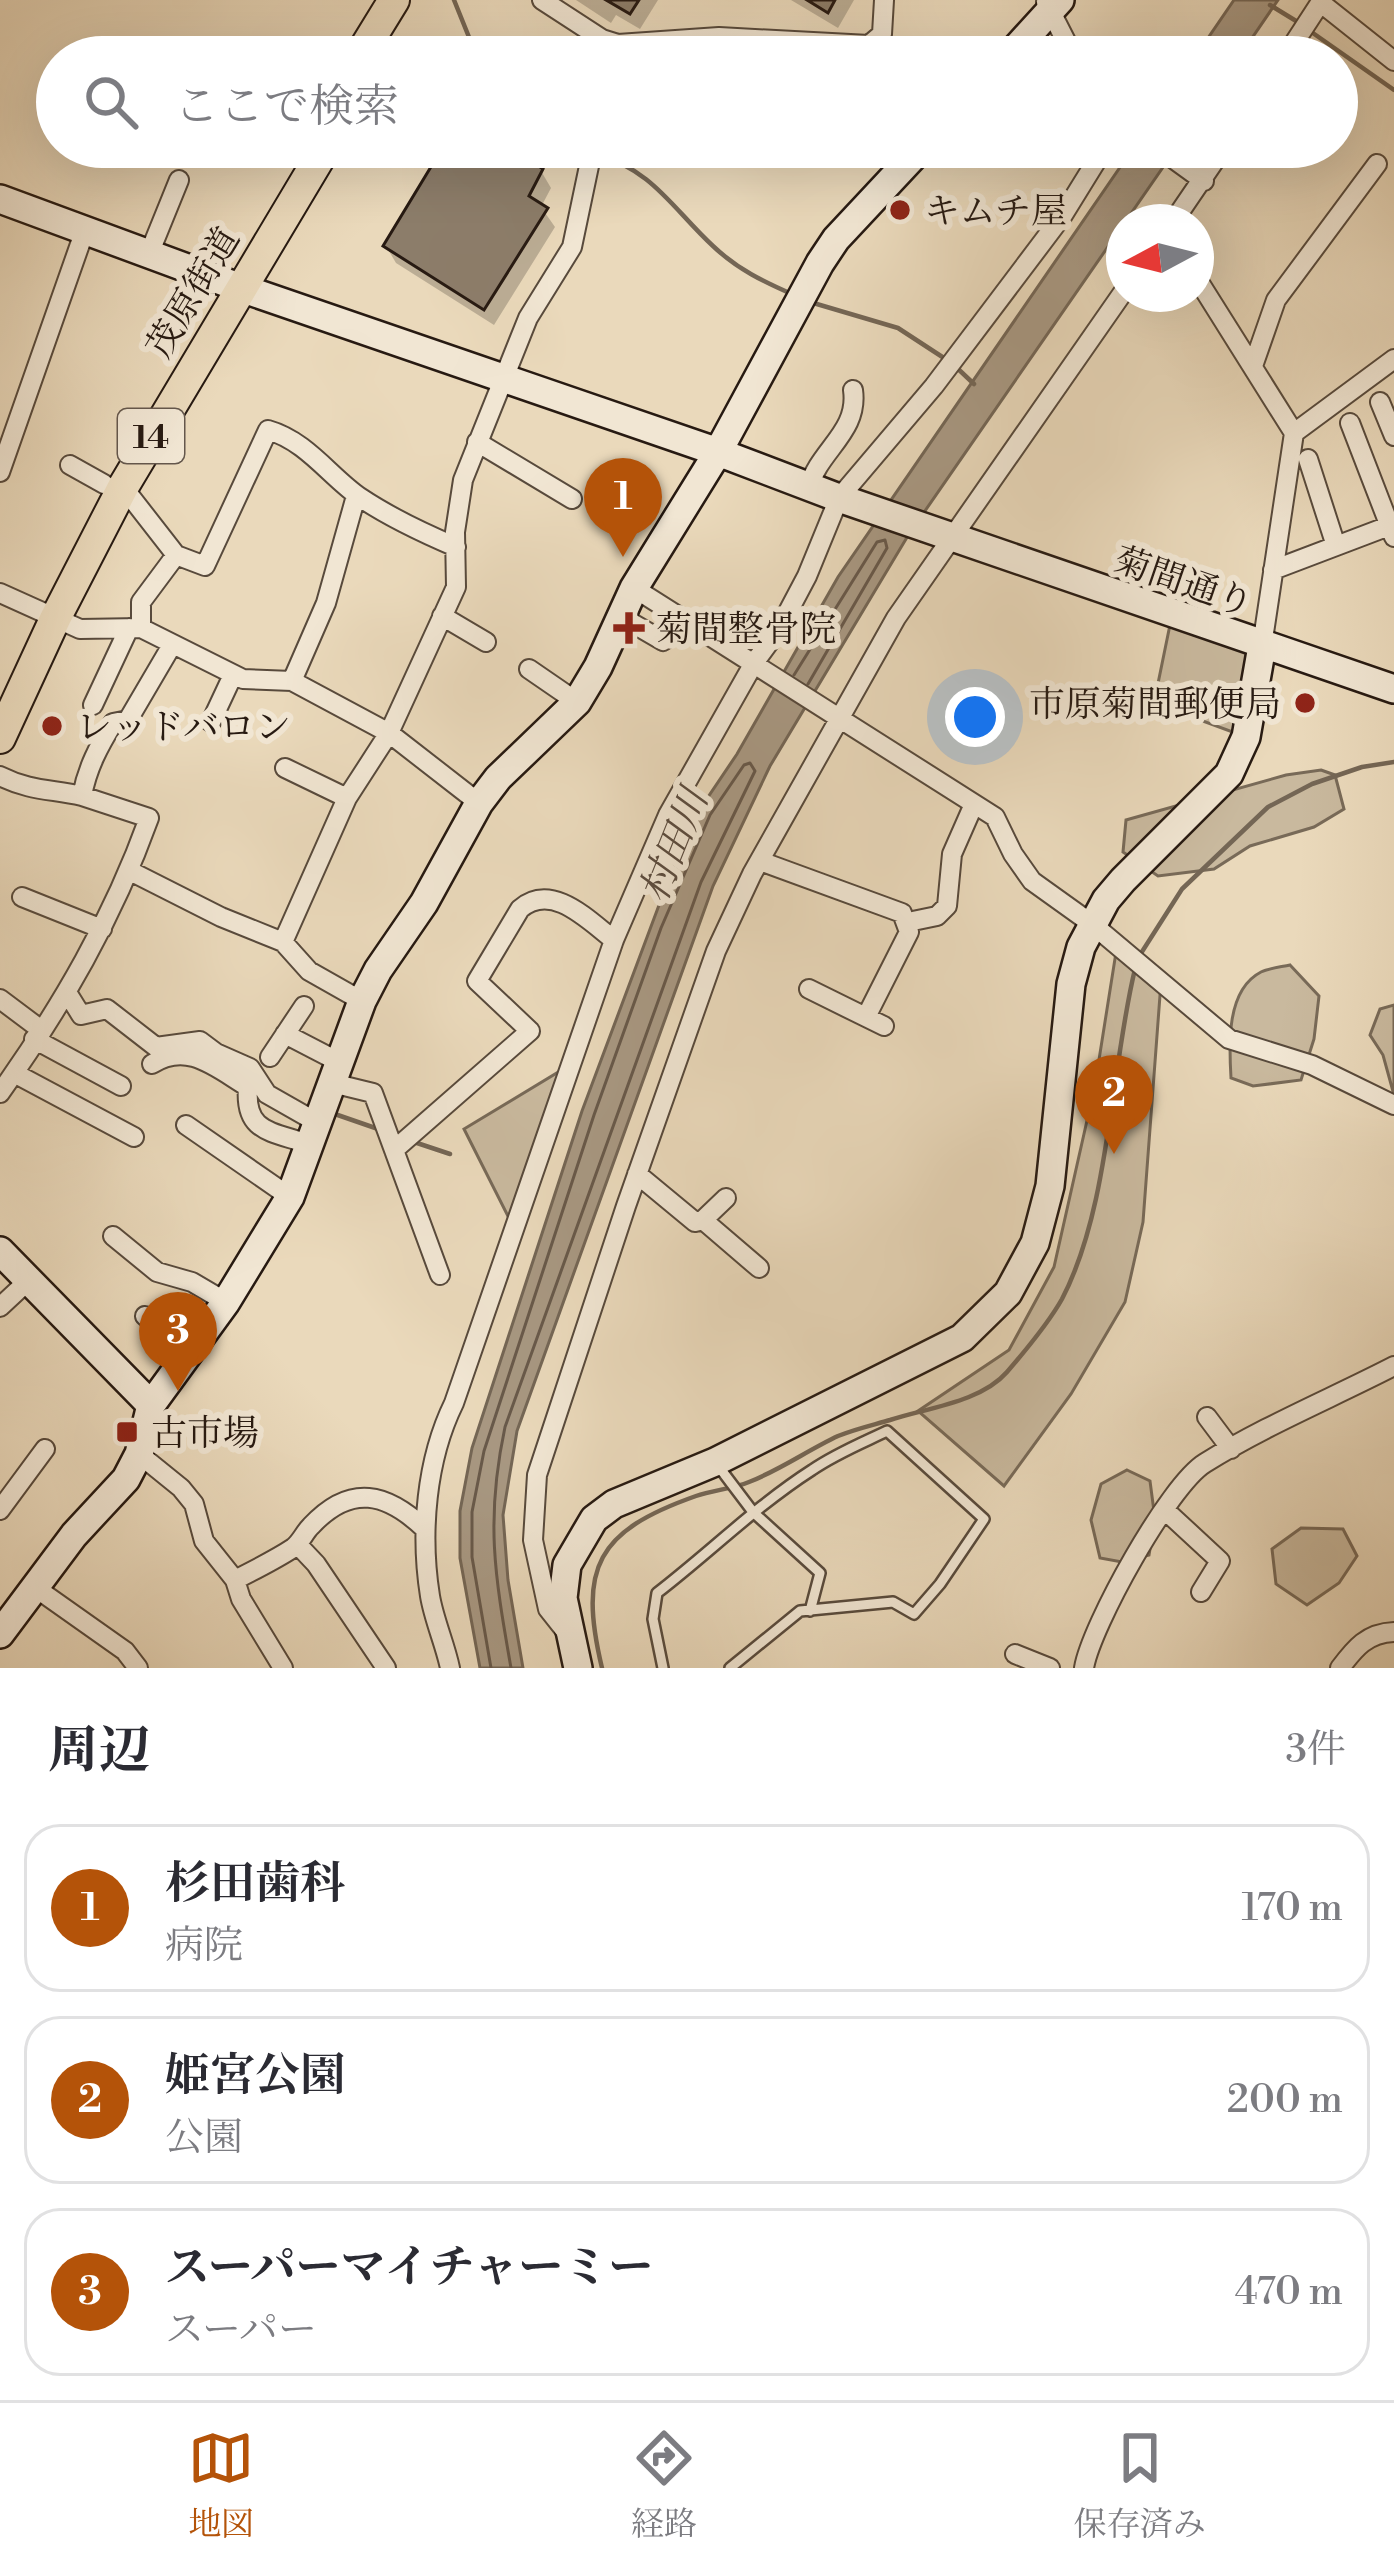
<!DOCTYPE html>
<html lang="ja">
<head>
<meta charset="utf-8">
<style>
  :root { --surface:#fff; --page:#f2f2f3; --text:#2b2b33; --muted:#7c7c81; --line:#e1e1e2; --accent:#b45309 }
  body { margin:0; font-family:"Libre Bodoni","Noto Serif JP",serif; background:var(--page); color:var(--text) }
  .compass { position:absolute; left:1106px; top:204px; width:108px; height:108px; border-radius:50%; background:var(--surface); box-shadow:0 12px 48px #0002; rotate:263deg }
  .you { position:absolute; left:975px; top:717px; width:42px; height:42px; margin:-30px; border:9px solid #fff; border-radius:50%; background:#1a73e8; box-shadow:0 0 0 18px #1a73e833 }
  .badge { display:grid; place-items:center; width:78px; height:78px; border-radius:50%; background:var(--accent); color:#fff; font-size:39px; font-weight:700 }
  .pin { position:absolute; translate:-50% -99px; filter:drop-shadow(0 3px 6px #0008) }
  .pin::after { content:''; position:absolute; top:63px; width:42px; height:36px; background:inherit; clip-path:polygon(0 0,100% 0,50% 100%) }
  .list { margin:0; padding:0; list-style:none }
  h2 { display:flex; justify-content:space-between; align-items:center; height:156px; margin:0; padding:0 48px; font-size:51px }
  h2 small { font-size:39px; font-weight:400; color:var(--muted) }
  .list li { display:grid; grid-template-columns:78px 1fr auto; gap:36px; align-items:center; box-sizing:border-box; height:168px; margin:0 24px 24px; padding:0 24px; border:3px solid var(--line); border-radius:36px }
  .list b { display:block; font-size:45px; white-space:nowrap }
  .list p { margin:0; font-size:39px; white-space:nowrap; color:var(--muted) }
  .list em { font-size:39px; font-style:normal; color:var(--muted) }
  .icon { flex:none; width:66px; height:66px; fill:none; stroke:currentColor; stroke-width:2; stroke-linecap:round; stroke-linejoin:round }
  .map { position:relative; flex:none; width:1394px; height:1668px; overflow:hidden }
  .search { position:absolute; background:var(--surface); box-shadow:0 12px 48px #0002; left:36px; right:36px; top:36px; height:132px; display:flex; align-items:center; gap:30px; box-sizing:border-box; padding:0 42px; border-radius:66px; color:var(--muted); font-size:45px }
  .sheet { height:732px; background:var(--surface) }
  nav { display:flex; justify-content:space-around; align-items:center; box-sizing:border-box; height:168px; border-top:3px solid var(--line); background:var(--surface); font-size:33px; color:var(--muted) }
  nav a { display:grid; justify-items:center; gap:6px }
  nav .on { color:var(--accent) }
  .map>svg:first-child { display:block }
  .green { fill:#c9b99e; stroke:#786a58; stroke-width:3 }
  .water { fill:#a89882; stroke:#746655; stroke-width:3 }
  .shadow { fill:#0003 }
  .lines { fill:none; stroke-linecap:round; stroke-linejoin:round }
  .shore { stroke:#68594a; stroke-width:3 }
  .stream { stroke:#746655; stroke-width:4.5 }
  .building { fill:#8c7d6a; stroke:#271a12; stroke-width:3 }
  .lane-casing { stroke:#584a3c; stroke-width:14 }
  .street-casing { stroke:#584a3c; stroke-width:22 }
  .secondary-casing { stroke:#271a12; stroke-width:32 }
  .primary-casing { stroke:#271a12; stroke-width:34 }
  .lane { stroke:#f1e6d3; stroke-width:9 }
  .street { stroke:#f1e6d3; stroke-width:18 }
  .secondary { stroke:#f1e6d3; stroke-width:27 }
  .primary { stroke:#ead9bb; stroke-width:30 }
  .poi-dot { fill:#8f2418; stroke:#f1e6d3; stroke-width:4.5 }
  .labels { text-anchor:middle; stroke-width:12; stroke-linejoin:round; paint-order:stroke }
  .shield { fill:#f1e6d3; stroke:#64574c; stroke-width:3 }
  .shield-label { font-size:33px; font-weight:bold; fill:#271a12 }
  .poi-label { font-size:36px; fill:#271a12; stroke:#f1e6d3; text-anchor:start }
  .street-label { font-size:36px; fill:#271a12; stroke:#f1e6d3 }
  .water-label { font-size:39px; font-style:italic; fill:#5b4c3f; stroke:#f1e6d3 }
</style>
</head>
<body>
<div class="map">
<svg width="1394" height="1668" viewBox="0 0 1394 1668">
  <rect width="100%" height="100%" fill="#ead9bb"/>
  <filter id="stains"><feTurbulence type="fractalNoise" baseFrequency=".00167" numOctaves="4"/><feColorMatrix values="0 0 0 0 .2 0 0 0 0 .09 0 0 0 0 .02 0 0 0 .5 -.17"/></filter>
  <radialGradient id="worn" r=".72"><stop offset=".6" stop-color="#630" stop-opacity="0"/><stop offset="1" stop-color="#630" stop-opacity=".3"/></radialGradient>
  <path class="green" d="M1172 615 1262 646 1246 737 1154 703Z
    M1321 770 1335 775 1344 809 1314 827 1250 846 1214 869 1158 876 1123 852 1126 820 1286 775Z
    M1117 946 1161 982 1143 1222 1125 1302 1071 1394 1004 1486 918 1411 1009 1350 1054 1267 1095 1085Z
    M1290 965 1319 996 1314 1039 1301 1080 1253 1086 1231 1078C1229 1045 1226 990 1261 972 1269 968 1281 967 1290 965Z
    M1394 1005V1095L1383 1055 1370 1035 1380 1009Z
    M570 1065 514 1228 464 1129Z
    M1127 1470 1150 1481 1155 1519 1149 1555 1122 1562 1100 1558 1091 1520 1101 1484Z
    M1301 1528 1343 1529 1357 1556 1339 1583 1307 1605 1276 1584 1272 1549Z"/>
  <path class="water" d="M1234 0H1278L1239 57H1195Z
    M1134 147H1177L909 534 770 766 713 886 517 1431 503 1515 508 1580 523 1668H480L460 1558V1511L472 1448 582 1111 674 865 700 809 737 754 838 577Z"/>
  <path class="shadow" d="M576 0H658L640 29 616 15 611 23Z
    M791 0H854L838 28Z
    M446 147H504L541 171 551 188 541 207 555 227 494 325 396 263 386 246Z"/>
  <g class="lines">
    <path class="shore" d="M794 675 877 542 885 540 887 548 808 684
      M491 1668 472 1557V1512L484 1451 594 1115 661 928 710 815 744 765 750 763 755 771 701 882 505 1427C485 1521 495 1576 511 1668"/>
    <path class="stream" d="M454 0 477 57
      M1270 5 1301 24
      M1310 31 1394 90
      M568 147 586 152
      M597 155C652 169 673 209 713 246 737 269 764 282 794 295
      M810 302 898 328 947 360
      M956 367 974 384
      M1138 958 1182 889 1268 807 1312 784 1362 767 1394 762
      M329 1112 381 1130
      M414 1142 450 1154
      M602 1668C578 1567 597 1531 696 1496 713 1490 732 1489 749 1482 780 1470 808 1450 838 1436 855 1429 873 1425 890 1420 927 1408 981 1402 1007 1372 1026 1350 1048 1324 1062 1299 1110 1207 1110 1072 1135 969"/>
  </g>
  <path class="building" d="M606 0H639L630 14Z
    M807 0H835L828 13Z
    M443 147H510L543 169 529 196 548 208 484 310 383 246Z"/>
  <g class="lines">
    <g class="lane-casing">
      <path id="lane" d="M719 1467 753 1512 820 1573 810 1611
        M663 1668 653 1619 657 1593C709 1553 756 1506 812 1470 835 1454 862 1443 887 1431L984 1519 940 1584 914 1614 893 1602 800 1611 730 1668"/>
    </g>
    <g class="street-casing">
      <path id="street" d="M542 0 602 39 618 44 719 37 869 45 882 34 884 0
        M1046 2 1074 57
        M1321 3 1394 61
        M1285 57 1322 0
        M1157 147 1204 181
        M1173 222 1224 147
        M149 254 179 180
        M1196 277 1294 433 1262 646
        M1253 366 1276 300 1377 164
        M1380 402 1394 436
        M1350 423 1394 537
        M1294 433 1394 359
        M477 442 572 499
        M1308 459 1336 546
        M70 465 104 484
        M0 472 85 230
        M123 487 176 555 205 566 268 430C307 441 331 478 361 498 391 518 423 533 456 547
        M809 487C819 450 859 432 853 390
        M1273 570 1394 524
        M634 588 995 817 1013 854 1032 881 1092 924 1229 1039 1312 1065 1394 1105
        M0 593 80 629 141 628 243 679 292 681 389 733 479 803
        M442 616 486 642
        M620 616 663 641 688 622
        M141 628V602L176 555
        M529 669 577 702
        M292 681 326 603 356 496
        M93 705 129 628
        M211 722 233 675
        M285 768 347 798
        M0 776C30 791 50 789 82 796
        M760 861 902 913 909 932 866 1017
        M130 871 221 917 283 942 309 971 362 1001
        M22 897 102 929
        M908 922 937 916 947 906 952 854 974 804
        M283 942 347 798 389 733 456 587 455 532 463 480 528 318 572 247 593 147
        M809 989 884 1026
        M68 994 81 1015 107 1009 156 1047 200 1041 216 1053 250 1068 267 1094 318 1123
        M0 999 40 1029
        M285 1034 339 1062
        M34 1039 121 1086
        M270 1057 304 1006
        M152 1064C188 1041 216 1068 248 1087 244 1134 273 1131 311 1145
        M14 1073 134 1137
        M332 1083 373 1093 440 1275
        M0 1093C62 1006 113 918 149 818L82 796C87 768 99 746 113 723L128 720 172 645
        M186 1125 290 1197
        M394 1150 530 1031 477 981 520 909C552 881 589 921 614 940
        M637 1174 695 1222 703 1220 726 1198
        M703 1220 759 1268
        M113 1236 157 1272 192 1282 226 1302
        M0 1307 29 1280
        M145 1316 188 1353
        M1207 1417 1231 1449
        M139 1454 181 1488 194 1504 204 1541 235 1580 241 1599 283 1668
        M0 1510 45 1449
        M1166 1511 1220 1561 1201 1592
        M298 1545 316 1564 386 1668
        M235 1580C254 1570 275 1560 293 1548 301 1542 304 1533 311 1526 351 1483 387 1493 425 1529
        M33 1586 125 1651 138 1668
        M567 1633 548 1609 533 1540 537 1475 626 1206 716 951 752 874 896 618 1124 291
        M1015 1654 1050 1668
        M450 1668C445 1644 434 1620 430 1596 420 1533 426 1460 454 1403L614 940 668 815 754 663 779 629 807 576 839 498 934 386 1063 215 1105 147
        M1084 1668C1091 1626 1169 1485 1205 1463 1264 1426 1332 1398 1394 1366
        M1340 1668C1355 1648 1367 1633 1394 1632"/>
    </g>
    <g class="secondary-casing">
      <path id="secondary" d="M1008 57 1060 0
        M0 199 241 288 718 452 839 498 1394 689
        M0 1251 151 1405
        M0 1634 74 1535 126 1479 139 1454 151 1405 226 1302 290 1197 362 1001 378 970 424 903 479 803 498 778 577 702 598 667 634 588 718 452 820 263 836 239 922 147
        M578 1668 563 1598 567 1565 594 1519 614 1504 715 1462 962 1338 1008 1293 1035 1243 1050 1186 1071 984 1081 947 1106 900 1123 880 1229 774 1246 737 1262 646"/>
    </g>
    <g class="primary-casing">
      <path id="primary" d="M359 57 394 0
        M0 738 55 619 123 487 326 147"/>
    </g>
    <use href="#lane" class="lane"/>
    <use href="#street" class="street"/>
    <use href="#secondary" class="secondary"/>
    <use href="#primary" class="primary"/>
  </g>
  <g class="poi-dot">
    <circle cx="900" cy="210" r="12"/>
    <path d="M623 610h12v12h12v12h-12v12h-12v-12h-12v-12h12z"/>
    <circle cx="1305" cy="703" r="12"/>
    <circle cx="52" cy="726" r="12"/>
    <rect x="115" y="1420" width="24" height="24" rx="6"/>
  </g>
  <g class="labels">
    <rect class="shield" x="118" y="409" width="66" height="54" rx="9"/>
    <g class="shield-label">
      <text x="151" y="448">14</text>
    </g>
    <g class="poi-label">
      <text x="924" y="223">キムチ屋</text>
      <text x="656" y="641">菊間整骨院</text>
      <text x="1281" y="716" text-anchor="end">市原菊間郵便局</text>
      <text x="76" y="739">レッドバロン</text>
      <text x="151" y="1445">古市場</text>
    </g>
    <g class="street-label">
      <text transform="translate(192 292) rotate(-59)" y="13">茂原街道</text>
      <text transform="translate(1184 581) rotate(19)" y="13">菊間通り</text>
    </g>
    <g class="water-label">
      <text transform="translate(673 845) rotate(-68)" y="14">村田川</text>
    </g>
  </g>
  <rect width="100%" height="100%" filter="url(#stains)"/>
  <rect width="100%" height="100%" fill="url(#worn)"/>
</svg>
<svg class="compass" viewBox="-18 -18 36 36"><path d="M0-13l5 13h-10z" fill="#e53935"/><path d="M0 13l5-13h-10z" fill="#7c7c81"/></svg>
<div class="you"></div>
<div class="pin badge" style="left:623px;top:557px">1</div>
<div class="pin badge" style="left:1114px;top:1154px">2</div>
<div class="pin badge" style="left:178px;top:1391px">3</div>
<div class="search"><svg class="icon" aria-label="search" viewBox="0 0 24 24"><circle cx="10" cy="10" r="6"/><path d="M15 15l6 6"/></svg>ここで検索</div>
</div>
<section class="sheet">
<h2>周辺<small>3件</small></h2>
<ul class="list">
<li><span class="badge">1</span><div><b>杉田歯科</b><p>病院</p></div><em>170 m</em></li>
<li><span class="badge">2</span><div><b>姫宮公園</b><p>公園</p></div><em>200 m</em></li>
<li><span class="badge">3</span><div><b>スーパーマイチャーミー</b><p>スーパー</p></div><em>470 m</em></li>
</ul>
</section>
<nav>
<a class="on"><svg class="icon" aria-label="map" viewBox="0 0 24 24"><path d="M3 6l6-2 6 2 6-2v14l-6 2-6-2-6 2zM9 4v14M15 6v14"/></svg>地図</a>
<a><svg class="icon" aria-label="directions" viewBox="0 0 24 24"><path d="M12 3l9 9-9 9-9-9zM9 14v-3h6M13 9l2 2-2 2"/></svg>経路</a>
<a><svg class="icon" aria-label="saved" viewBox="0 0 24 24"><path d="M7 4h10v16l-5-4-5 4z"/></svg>保存済み</a>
</nav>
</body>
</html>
